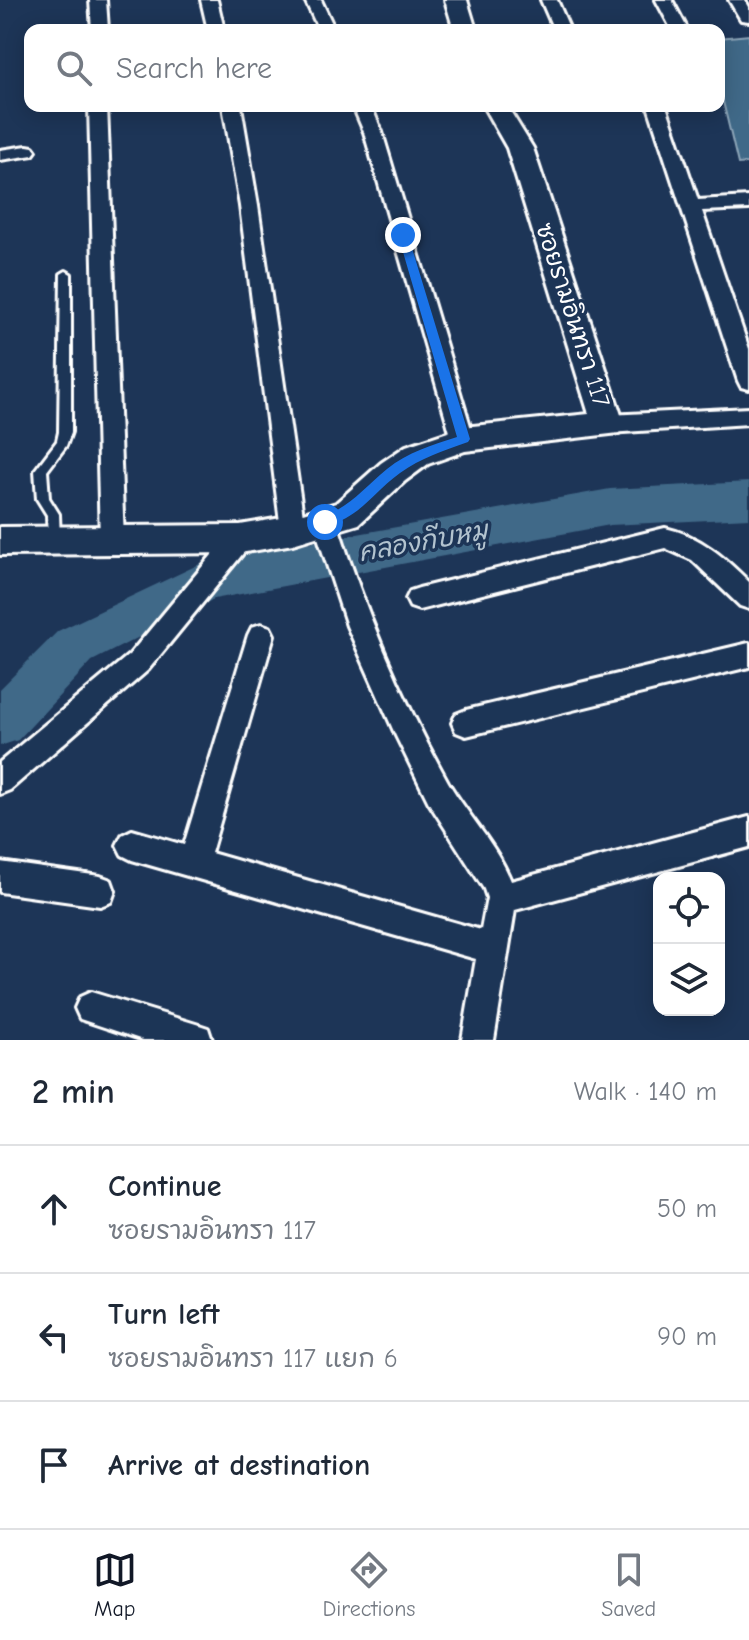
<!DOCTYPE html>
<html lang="en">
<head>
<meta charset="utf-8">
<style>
  :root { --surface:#fff; --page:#f2f2f3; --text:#1f2937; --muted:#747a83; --line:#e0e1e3; --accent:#111827 }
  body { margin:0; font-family:"Comic Neue","Playpen Sans Thai",sans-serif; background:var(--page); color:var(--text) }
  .controls { position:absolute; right:24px; bottom:24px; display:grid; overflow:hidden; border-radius:16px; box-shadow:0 4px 20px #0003 }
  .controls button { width:72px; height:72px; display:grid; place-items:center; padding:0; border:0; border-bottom:2px solid var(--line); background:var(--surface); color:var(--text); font:40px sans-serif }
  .stop { position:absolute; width:24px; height:24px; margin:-18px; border:6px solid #1a73e8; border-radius:50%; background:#fff }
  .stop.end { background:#1a73e8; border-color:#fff; box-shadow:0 2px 8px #0008 }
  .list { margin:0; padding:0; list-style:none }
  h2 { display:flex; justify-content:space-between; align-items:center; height:104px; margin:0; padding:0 32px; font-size:34px }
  h2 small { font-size:26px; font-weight:400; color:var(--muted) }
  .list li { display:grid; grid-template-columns:52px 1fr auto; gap:24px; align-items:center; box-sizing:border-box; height:128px; padding:0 32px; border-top:2px solid var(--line) }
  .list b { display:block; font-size:30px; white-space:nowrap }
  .list p { margin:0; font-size:26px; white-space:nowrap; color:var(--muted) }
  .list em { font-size:26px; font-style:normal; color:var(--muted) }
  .icon { flex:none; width:44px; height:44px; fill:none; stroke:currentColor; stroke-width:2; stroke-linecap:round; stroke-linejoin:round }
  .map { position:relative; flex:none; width:749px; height:1040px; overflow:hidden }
  .search { position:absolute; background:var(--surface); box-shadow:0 4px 20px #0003; left:24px; right:24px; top:24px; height:88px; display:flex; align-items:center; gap:20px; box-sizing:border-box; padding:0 28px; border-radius:16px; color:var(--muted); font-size:30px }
  .sheet { height:488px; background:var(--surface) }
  nav { display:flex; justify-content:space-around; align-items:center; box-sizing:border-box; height:112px; border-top:2px solid var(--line); background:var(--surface); font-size:22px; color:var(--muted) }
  nav a { display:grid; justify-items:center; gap:4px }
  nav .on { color:var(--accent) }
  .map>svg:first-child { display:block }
  .water { fill:#416988; stroke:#8da5b8; stroke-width:2 }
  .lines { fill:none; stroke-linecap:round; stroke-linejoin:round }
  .river { fill:#416988; fill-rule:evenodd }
  .lane-casing { stroke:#fff; stroke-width:6 }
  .street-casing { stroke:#fff; stroke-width:6 }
  .secondary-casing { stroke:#fff; stroke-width:6 }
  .lane { fill:#1d3557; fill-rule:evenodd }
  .street { fill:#1d3557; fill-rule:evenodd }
  .secondary { fill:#1d3557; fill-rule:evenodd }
  .route { fill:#1a73e8 }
  .labels { text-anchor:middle; stroke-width:7; stroke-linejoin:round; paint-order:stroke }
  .street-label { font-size:24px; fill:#fff; stroke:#1d3557 }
  .water-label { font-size:26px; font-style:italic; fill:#b3c3cf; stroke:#1d3557 }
</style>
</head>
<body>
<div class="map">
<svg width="749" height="1040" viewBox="0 0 749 1040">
  <rect width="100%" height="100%" fill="#1d3557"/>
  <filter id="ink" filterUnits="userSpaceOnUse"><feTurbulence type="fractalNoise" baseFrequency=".0125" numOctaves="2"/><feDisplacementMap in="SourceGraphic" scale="16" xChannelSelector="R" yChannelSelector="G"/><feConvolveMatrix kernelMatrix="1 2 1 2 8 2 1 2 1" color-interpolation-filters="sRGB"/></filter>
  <g filter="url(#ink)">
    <path class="water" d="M749 35V163L738 164 719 85V38Z"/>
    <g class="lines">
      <path class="river" d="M749 482V518L610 525 214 599 92 661 18 740 0 746V689L58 631 206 561 610 489Z"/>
      <g class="lane-casing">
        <path id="lane" d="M66 271 71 274V432L66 446 47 471 49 498 59 514 60 541 58 545H50L48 541 47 515 37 499 35 470 57 441 59 432 61 274Z"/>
      </g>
      <g class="street-casing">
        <path id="street" d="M90 0H106L108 30H92Z
          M201 0H217L224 30H208Z
          M305 0H321L335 30H319Z
          M541 0H557L570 30H554Z
          M656 0H672L688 30H672Z
          M729 0H745L749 7V21L741 20Z
          M89 106H107L124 541 121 548 112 551 103 548 100 541Z
          M223 106H241L258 206 305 530 302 537 293 540 284 537 281 530 240 206Z
          M353 106H371L382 132 474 439 471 445 463 448 455 445 452 439 364 132Z
          M552 106H575L566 111 555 110Z
          M648 106H666L698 200 749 197V209L702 211 749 349V389L741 387 738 381Z
          M27 146 33 147 36 151 33 155 0 160V150Z
          M749 408V424L608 433 600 430 597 424 600 418 608 415Z
          M325 512 333 515 337 522C365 612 402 699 448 782 468 816 496 844 511 881L749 817V847L515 910 494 1040H462L476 959 132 860 122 855 117 845 122 835 132 830 184 845 248 635 252 627 261 624 270 627 274 635 211 853 481 930 487 898 484 889 429 803 396 736 347 626 313 522 317 515Z
          M665 528C701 536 724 557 749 582V609L740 606 692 560 665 548 419 610 410 607 406 599 410 591 419 588Z
          M240 529 249 532 252 539 249 546 148 670 10 790 0 794V762L130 654 231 532Z
          M749 643V667L466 736 456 732 452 723 456 714 466 710Z
          M0 862 100 876 111 880 115 891 111 902 100 906 0 892Z
          M91 992 196 1024 208 1028 212 1040H143L80 1019 75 1008 80 997Z"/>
      </g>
      <g class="secondary-casing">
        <path id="secondary" d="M445 0H467L476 30H454Z
          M483 106H507L533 148 624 424 619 433 465 451 428 464 405 481 359 524 293 544 240 553 0 555V527L240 525 293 516 336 503 381 463 406 446 463 427 589 414 507 148Z"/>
      </g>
      <use href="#lane" class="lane"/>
      <use href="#street" class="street"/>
      <use href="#secondary" class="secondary"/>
    </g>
  </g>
  <path class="route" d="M403 231 408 235 470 439 468 442C443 451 421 458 400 473 369 496 364 514 325 527L318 522 320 518C350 507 363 489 387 469 408 452 432 445 457 437L398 235Z"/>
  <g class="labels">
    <g class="street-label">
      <text transform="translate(573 315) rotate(72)" y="8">ซอยรามอินทรา 117</text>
    </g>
    <g class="water-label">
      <text transform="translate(423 541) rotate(-10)" y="9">คลองกีบหมู</text>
    </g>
  </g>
</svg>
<div class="controls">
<button><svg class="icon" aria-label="locate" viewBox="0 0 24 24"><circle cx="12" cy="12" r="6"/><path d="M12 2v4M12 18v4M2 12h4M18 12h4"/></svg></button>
<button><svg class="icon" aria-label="layers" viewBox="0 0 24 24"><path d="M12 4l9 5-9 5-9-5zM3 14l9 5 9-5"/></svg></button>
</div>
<div class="stop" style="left:325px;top:522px"></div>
<div class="stop end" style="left:403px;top:235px"></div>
<div class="search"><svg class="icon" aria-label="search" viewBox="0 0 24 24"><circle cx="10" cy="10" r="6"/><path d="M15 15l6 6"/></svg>Search here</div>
</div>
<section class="sheet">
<h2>2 min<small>Walk · 140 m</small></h2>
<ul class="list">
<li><svg class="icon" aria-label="ahead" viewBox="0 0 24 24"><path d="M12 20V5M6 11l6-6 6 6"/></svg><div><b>Continue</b><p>ซอยรามอินทรา 117</p></div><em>50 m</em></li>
<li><svg class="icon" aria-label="left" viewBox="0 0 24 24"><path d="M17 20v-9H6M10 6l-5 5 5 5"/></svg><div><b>Turn left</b><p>ซอยรามอินทรา 117 แยก 6</p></div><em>90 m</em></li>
<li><svg class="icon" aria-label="arrive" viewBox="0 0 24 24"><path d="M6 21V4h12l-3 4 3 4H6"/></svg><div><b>Arrive at destination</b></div></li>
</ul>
</section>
<nav>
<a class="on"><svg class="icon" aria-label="map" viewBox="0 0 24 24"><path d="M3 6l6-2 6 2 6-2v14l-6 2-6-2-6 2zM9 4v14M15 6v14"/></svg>Map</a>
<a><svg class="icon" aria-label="directions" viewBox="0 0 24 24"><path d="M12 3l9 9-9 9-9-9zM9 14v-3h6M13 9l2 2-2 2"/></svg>Directions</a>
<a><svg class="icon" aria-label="saved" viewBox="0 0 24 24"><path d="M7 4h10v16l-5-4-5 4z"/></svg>Saved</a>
</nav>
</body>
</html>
